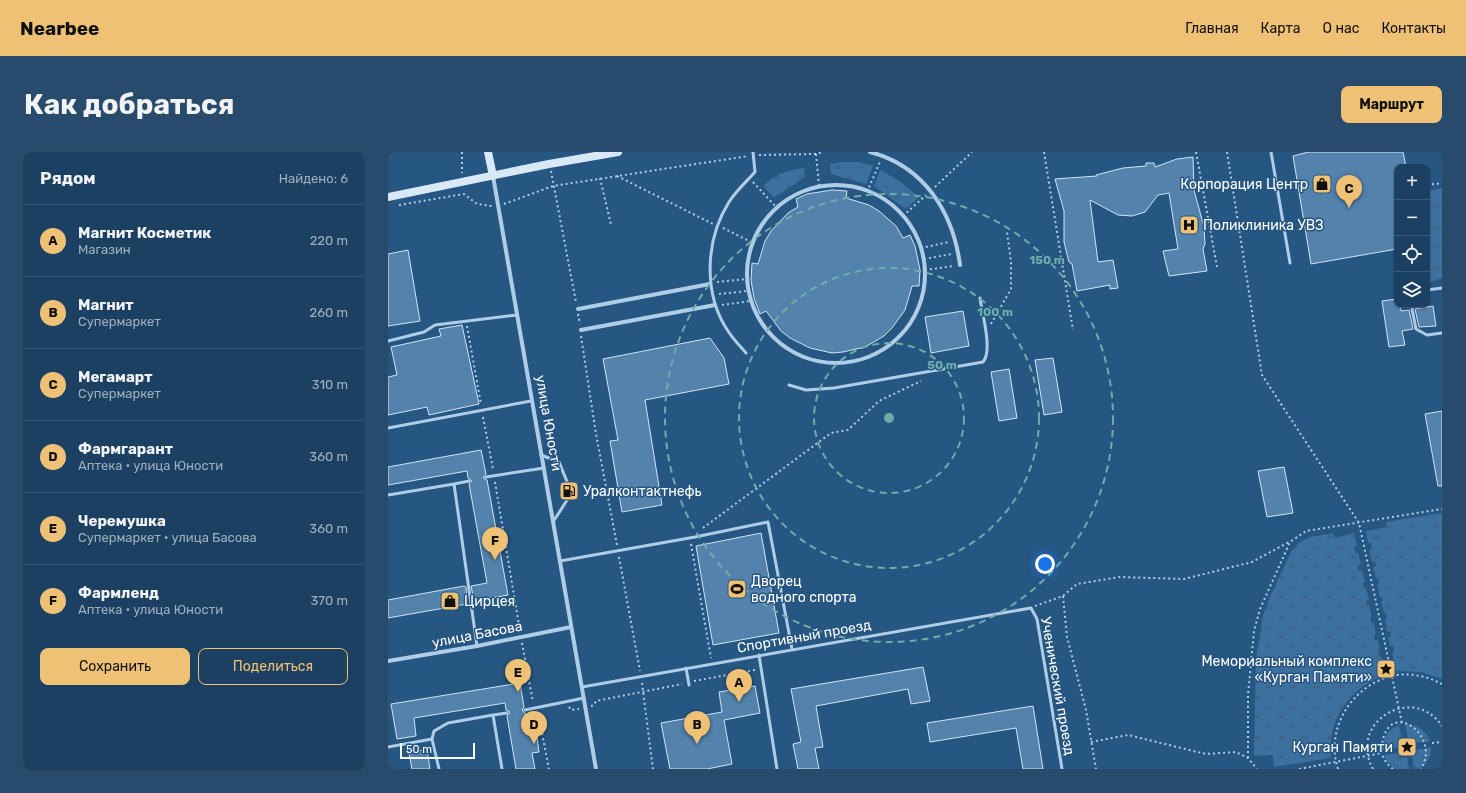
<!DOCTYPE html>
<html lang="ru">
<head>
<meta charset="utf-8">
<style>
  :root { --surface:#1c4062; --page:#294b6b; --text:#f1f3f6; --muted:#a0afbe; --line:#3a5977; --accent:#efc174 }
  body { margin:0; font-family:Rubik,sans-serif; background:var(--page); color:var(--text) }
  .controls { position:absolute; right:12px; top:12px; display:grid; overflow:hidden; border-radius:8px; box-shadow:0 1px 3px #0004 }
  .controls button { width:36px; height:36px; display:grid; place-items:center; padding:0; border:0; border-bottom:1px solid var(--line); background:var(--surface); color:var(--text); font:20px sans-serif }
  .scale { position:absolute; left:12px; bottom:10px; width:75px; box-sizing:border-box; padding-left:4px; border:2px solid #fff; border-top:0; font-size:11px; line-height:14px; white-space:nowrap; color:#fff; -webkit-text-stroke:3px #265682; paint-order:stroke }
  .you { position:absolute; left:657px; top:412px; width:14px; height:14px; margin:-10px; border:3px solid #fff; border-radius:50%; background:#1a73e8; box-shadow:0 0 0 6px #1a73e833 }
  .badge { display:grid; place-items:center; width:26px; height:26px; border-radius:50%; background:var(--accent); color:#111; font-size:13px; font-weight:700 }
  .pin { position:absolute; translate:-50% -33px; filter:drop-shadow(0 1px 2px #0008) }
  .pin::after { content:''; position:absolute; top:21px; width:14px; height:12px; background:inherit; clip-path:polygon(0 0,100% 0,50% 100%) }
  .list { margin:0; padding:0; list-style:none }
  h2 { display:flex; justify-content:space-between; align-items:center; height:52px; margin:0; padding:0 16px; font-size:17px }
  h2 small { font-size:13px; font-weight:400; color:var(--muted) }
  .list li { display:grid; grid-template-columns:26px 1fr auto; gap:12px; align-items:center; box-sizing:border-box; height:72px; padding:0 16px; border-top:1px solid var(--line) }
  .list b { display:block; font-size:15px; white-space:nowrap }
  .list p { margin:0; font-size:13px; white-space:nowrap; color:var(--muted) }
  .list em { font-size:13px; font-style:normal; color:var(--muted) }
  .actions { display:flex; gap:8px; padding:12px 16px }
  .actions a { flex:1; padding:9px 0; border:1px solid var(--accent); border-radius:8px; text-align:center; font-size:14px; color:var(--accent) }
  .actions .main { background:var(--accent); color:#111 }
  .icon { flex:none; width:22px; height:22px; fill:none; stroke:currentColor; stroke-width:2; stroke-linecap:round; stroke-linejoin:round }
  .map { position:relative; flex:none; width:1054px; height:617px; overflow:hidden; border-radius:8px }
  header { display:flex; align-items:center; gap:24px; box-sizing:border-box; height:56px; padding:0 20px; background:var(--accent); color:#111 }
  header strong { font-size:19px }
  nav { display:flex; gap:22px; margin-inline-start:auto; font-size:14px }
  .intro { display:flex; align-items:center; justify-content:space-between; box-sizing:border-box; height:96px; padding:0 24px }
  h1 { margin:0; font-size:28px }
  .button { padding:10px 18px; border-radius:8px; background:var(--accent); color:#111; font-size:14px; font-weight:700 }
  main { display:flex; gap:24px; padding:0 24px }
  aside { flex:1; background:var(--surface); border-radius:8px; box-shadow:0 1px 3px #0004 }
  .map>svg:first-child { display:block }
  .grass { fill:url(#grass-tufts) }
  .building { fill:#5382ac; stroke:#d2e5f5 }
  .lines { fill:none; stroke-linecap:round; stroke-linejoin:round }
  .path { stroke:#afcde7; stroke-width:2; stroke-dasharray:2 3; stroke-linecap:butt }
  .lane { stroke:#afcde7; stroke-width:3 }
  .street { stroke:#afcde7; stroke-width:4 }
  .secondary { stroke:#d8e8f6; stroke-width:8 }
  .ring { fill:none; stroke:#6fada8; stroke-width:2; stroke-dasharray:7 5 }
  .labels { text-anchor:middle; stroke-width:3; stroke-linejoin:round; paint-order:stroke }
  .poi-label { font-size:14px; fill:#fff; stroke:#265682; text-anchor:start }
  .street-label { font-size:14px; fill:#fff; stroke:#265682 }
  .centre { fill:#6fada8; stroke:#265682; stroke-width:2 }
  .ring-label { font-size:12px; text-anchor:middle; font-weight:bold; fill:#6fada8; stroke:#265682; stroke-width:3; stroke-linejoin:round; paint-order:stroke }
</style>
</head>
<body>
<header>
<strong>Nearbee</strong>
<nav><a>Главная</a><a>Карта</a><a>О нас</a><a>Контакты</a></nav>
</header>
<div class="intro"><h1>Как добраться</h1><a class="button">Маршрут</a></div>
<main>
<aside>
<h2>Рядом<small>Найдено: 6</small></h2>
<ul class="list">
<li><span class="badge">A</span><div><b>Магнит Косметик</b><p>Магазин</p></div><em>220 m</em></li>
<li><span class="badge">B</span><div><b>Магнит</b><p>Супермаркет</p></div><em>260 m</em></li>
<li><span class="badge">C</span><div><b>Мегамарт</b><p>Супермаркет</p></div><em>310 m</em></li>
<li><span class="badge">D</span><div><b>Фармгарант</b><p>Аптека · улица Юности</p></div><em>360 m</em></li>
<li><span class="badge">E</span><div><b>Черемушка</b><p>Супермаркет · улица Басова</p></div><em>360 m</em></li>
<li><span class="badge">F</span><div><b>Фармленд</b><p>Аптека · улица Юности</p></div><em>370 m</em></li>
</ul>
<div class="actions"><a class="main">Сохранить</a><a>Поделиться</a></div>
</aside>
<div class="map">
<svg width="1054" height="617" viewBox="0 0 1054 617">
  <defs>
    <pattern id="grass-tufts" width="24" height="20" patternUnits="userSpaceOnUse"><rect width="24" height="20" fill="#3b709f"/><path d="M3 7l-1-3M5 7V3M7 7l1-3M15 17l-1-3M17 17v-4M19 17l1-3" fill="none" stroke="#455a6d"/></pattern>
  </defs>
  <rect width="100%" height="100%" fill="#265682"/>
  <path class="grass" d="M454 10H470L485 14 478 32 443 22 442 12Z
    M416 16 417 25 386 46 375 34C388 22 399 18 416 16Z
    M492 18 510 28 531 45 518 57 486 34Z
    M1054 36V126L1039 131V39Z
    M1054 361V527L1033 520 1008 519 1004 501 1006 500 1005 494H1002L1000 485 1003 484 1002 479 999 480 997 467H999L998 461H996L993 450 995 449 994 445H992L989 433 991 432 990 427H988L985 415 988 414 987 409 984 410 981 398 984 397 983 391H980L978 379 999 375 998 370Z
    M945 381 947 386 966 381 969 394 966 395 967 401H970L973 413H970L971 419 974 418 977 430 975 431 976 436H978L981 448 978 449 979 453H981L984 465H982L983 471 986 470 988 483H986L987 488H990L992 497 990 498 991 504H993L997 523C961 536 939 568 943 606L886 615 885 603 866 604 868 506 875 464 882 445 903 400 911 391 922 385Z
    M1017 572C1029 572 1038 578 1042 589L1027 591 1026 586 1020 587Z
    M1011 573 1014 588 1009 589 1010 595 995 598C994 586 1001 577 1011 573Z
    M1043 595C1043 605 1038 617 1026 617L1024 604 1029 603 1028 598Z
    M1012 601 1013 606 1019 605 1021 617H1007L999 610 996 603Z"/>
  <path class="building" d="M921 0H1015L1018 15H1009V97L923 112 905 4Z
    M805 5 806 38 816 75 817 92 815 97 819 119 781 124 775 99 790 97 781 41 770 43 757 60 744 64 730 63 702 48 710 110 725 108 730 136 722 137V133L689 139 684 112 681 110 676 90V59L667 27 709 24 708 23 735 16 758 14V11H766L767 15 789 7Z
    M444 38 459 39 458 46 481 53 491 59 508 74 515 86 522 83 527 94 532 118 531 134H524L517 158 504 176 496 184 477 195 455 200 444 201 422 196 402 186 393 179 378 159 372 162 366 146 363 128 364 111 370 112 377 89 383 79 400 61 410 55 408 47 419 42Z
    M20 98 32 169 0 174V102Z
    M1009 147V153H1012L1013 159 1021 158 1025 177 1014 179 1017 193 1001 195 994 149Z
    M1045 154 1048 174 1031 175 1027 157Z
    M575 159 581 194 543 201 537 165Z
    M74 173 91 252 41 263 39 255 0 263V225L9 223 3 195 53 184 51 177Z
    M322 186 336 206 341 232 257 248 274 353 234 360 222 289 230 288 215 207Z
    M665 206 674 260 656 263 647 208Z
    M621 217 629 266 611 269 603 220Z
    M1054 259V334H1050L1037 262Z
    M93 298 98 322 95 326 99 328 120 443 86 449 83 434 99 431 81 332 84 329 80 326 79 319 0 333V315Z
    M896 315 905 361 879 365 870 319Z
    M373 381 391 481 325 493 308 394Z
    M76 434 78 435 79 452 0 466V448Z
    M535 515 542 549 523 552 520 537 428 554 435 595 427 596 431 617H410L405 592 413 590 403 537Z
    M132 531 136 555 134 558 137 561 140 580 148 578 151 600 144 601 147 617H128L119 564 122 560 118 558 117 551 26 566 28 584 9 587 3 552Z
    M367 534 372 561 336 568 344 612 319 617H282L273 571 334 560 331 540Z
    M645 554 655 617H635L628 576 542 590 539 571Z
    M39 597 42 617H24L21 601Z"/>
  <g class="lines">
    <path class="path" d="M74 0V21
      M656 0 685 178
      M808 0 829 115
      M839 0 874 223 971 371 1014 571
      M428 2 431 34
      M371 3 428 2 435 0
      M163 19 188 150
      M229 24 325 72
      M212 26 223 73
      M365 30 388 55
      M1039 33 1054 31
      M547 35 584 0
      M479 40 492 10
      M116 52 165 34 360 4
      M11 53 76 42 89 52 104 54
      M515 64 538 43
      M335 76 363 90
      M533 96 561 90
      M536 107 564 102
      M537 118 566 114
      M329 130 358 127
      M331 142 359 139
      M334 153 363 149
      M190 162 192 172
      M603 172 623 137V110L619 80
      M79 174 93 252
      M193 184 208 282 229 393
      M95 265 105 317
      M107 330 132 479
      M315 376 443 281 460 278 491 249 533 229
      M303 392 323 506
      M231 405 252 519
      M675 444 679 485 698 558 708 617
      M647 454 675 444 689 432 732 425 796 427 864 410 901 390
      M134 491 145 550
      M306 529 367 518
      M254 531 265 617
      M203 554 206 553 208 549 294 532
      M181 555 183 558 191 557
      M149 562 152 571 161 617
      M703 590 740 583 818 602 848 600 860 606 869 617
      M1044 591 1054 590
      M860 606V543L866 479 872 457 902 390 918 379 1054 357
      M911 617 994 601
      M950 617C937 577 963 535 1003 524 1020 520 1039 524 1054 532
      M985 617C959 570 1025 531 1054 574
      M1005 617C997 611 992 603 994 593 1000 545 1054 583 1033 617"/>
    <path class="lane" d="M883 0 902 111
      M1039 138 1054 136
      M1026 153 1024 157 1028 177 1039 183 1054 181
      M0 189 36 180 47 173 129 163
      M358 201C352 194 345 187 340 179 315 142 317 88 341 50 348 39 358 30 367 20L365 0
      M401 233 418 238 446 236 595 210C605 199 594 161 592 146
      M0 276 143 249
      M153 303 171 310 180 332 181 345 165 370
      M98 325 156 316
      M66 332 81 329
      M0 343 66 332 89 494
      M172 409 307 385 380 370 404 497
      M371 503 389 617
      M298 516 301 533
      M194 535 643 456 649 467 674 617
      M137 558 196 546
      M0 595 44 587
      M51 617 44 587 46 579 60 571 105 563
      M114 617 105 563 119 561"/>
    <path class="street" d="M482 0C536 14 565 60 572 113
      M105 24 208 617
      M359 122a89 89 0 1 1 178 0a89 89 0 1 1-178 0Z
      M190 157 322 132
      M193 178 327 153
      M0 509 89 494 183 475"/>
    <path class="secondary" d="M100 0 105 24
      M0 45 161 12 230 0"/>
  </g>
  <g class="ring">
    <circle cx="501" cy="266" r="75"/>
    <circle cx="501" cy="266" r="150"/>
    <circle cx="501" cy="266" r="224"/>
  </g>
  <defs>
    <g id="shop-square" transform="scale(1)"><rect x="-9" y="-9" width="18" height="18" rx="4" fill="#efc174" stroke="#265682"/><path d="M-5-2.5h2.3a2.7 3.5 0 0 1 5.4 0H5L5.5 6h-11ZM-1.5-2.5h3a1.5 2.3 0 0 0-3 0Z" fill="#111"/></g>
    <g id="hospital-square" transform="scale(1)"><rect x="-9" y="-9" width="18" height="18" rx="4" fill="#efc174" stroke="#265682"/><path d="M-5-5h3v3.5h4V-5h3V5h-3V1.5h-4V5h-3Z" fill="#111"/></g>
    <g id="fuel-square" transform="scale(1)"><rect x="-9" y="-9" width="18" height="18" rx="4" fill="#efc174" stroke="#265682"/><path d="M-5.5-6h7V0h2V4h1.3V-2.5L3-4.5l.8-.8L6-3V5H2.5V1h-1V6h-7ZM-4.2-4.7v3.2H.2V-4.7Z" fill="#111"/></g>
    <g id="stadium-square" transform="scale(1)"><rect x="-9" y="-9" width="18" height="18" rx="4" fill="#efc174" stroke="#265682"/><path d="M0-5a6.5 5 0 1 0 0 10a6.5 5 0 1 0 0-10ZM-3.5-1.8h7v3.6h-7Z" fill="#111"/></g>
    <g id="sight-square" transform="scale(1)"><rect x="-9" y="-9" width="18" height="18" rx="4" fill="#efc174" stroke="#265682"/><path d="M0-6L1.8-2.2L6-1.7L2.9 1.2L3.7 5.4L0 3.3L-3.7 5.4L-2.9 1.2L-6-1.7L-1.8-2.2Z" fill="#111"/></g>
  </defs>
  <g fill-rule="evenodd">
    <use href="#shop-square" x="934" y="32"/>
    <use href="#hospital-square" x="801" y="73"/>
    <use href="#fuel-square" x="181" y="339"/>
    <use href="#stadium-square" x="349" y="437"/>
    <use href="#shop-square" x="62" y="449"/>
    <use href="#sight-square" x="998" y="517"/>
    <use href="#sight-square" x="1019" y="595"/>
  </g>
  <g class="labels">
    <g class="poi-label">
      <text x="920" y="37" text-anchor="end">Корпорация Центр</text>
      <text x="815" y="78">Поликлиника УВЗ</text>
      <text x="195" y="344">Уралконтактнефь</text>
      <text x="363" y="434">Дворец<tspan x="363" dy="16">водного спорта</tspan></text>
      <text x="76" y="454">Цирцея</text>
      <text x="984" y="514" text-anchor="end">Мемориальный комплекс<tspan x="984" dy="16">«Курган Памяти»</tspan></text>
      <text x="1005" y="600" text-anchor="end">Курган Памяти</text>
    </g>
    <g class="street-label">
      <text transform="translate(161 271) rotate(80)" y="5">улица Юности</text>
      <text transform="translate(89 482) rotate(-11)" y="5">улица Басова</text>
      <text transform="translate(416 484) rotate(-10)" y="5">Спортивный проезд</text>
      <text transform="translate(670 534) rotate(80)" y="5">Ученический проезд</text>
    </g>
  </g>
  <circle cx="501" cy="266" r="6" class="centre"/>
  <g class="ring-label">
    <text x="659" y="112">150 m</text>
    <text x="607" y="164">100 m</text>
    <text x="554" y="217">50 m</text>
  </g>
</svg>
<div class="controls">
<button>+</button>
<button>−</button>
<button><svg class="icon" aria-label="locate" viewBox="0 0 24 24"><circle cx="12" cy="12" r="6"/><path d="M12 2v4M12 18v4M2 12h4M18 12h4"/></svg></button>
<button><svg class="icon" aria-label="layers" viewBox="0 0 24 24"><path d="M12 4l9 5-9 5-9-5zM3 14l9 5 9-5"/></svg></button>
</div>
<div class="scale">50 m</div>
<div class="you"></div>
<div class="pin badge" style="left:351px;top:550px">A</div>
<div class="pin badge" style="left:309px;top:592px">B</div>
<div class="pin badge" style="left:961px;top:56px">C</div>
<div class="pin badge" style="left:146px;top:592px">D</div>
<div class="pin badge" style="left:130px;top:540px">E</div>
<div class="pin badge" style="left:107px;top:408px">F</div>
</div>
</main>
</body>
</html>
